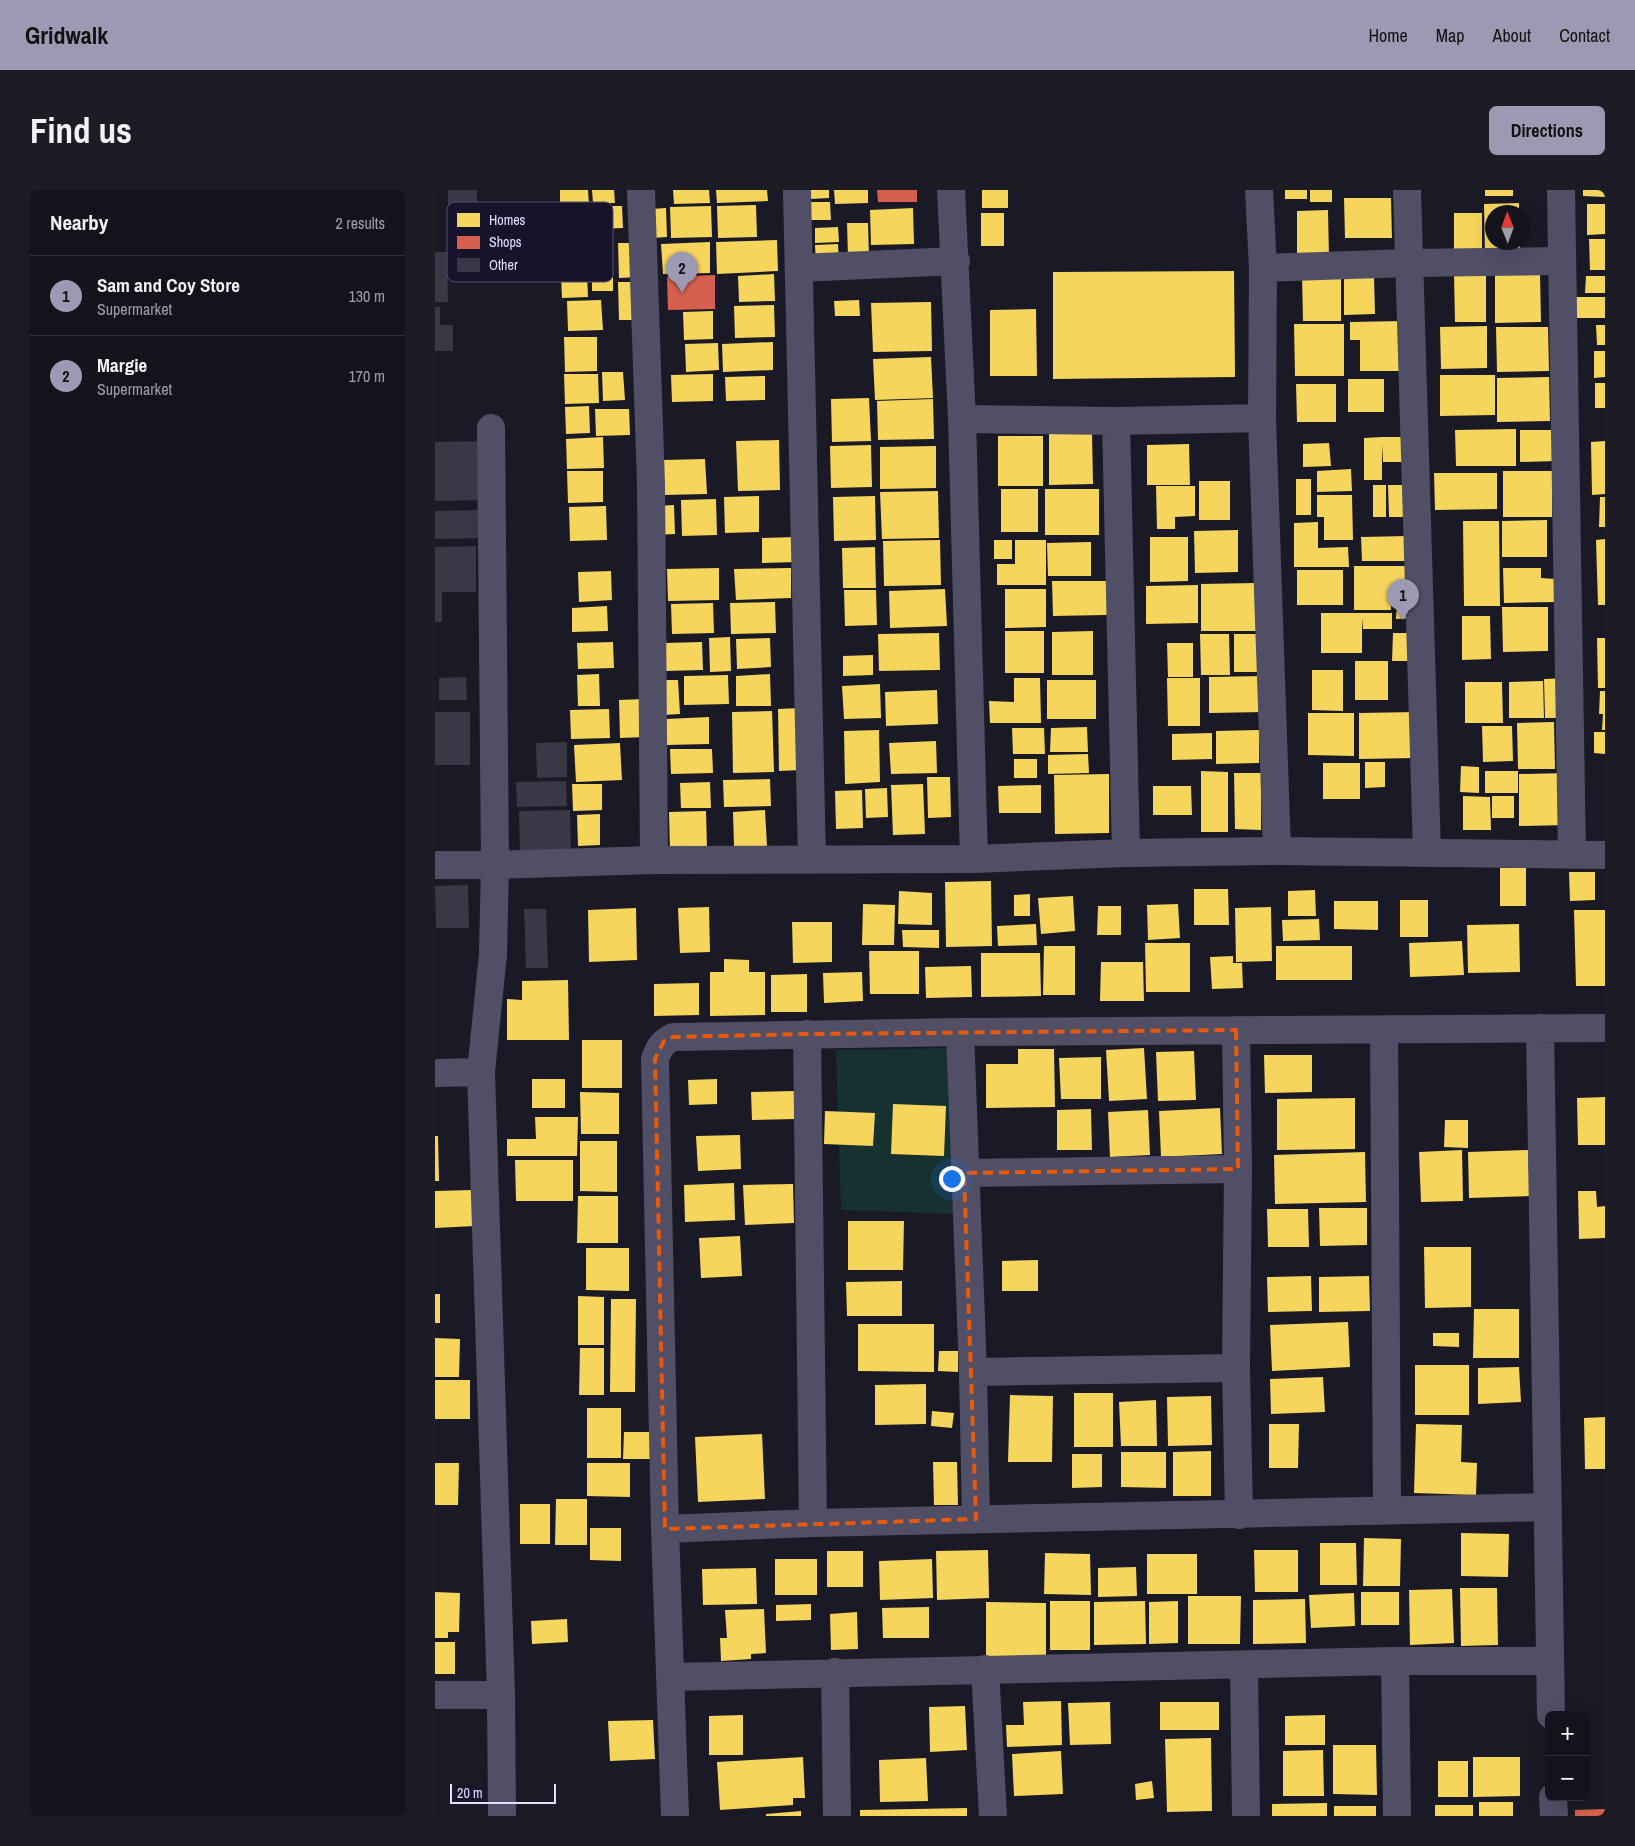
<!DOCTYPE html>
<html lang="en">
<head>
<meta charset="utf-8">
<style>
  :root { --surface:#14131c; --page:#1d1c25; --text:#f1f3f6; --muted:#9d9ea3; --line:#33323b; --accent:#9c9ab2 }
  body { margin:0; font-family:"Archivo Narrow",sans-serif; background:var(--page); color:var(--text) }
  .controls { position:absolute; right:15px; bottom:15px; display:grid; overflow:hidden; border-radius:8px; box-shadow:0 5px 20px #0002 }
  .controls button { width:45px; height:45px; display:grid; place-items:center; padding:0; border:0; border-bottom:1px solid var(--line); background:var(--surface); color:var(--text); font:25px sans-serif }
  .compass { position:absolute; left:1050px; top:15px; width:45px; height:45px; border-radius:50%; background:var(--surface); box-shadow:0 5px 20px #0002; rotate:359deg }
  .scale { position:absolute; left:15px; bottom:12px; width:106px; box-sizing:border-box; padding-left:5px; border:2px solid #e2e0fd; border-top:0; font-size:14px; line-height:18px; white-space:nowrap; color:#e2e0fd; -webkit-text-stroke:4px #16142b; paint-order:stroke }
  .you { position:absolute; left:516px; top:988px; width:18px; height:18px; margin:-12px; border:4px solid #fff; border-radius:50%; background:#1a73e8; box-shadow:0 0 0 8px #1a73e833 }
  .badge { display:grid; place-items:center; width:32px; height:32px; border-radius:50%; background:var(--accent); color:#111; font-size:16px; font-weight:700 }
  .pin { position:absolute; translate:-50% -41px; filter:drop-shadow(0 1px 2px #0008) }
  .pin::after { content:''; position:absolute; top:26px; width:18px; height:15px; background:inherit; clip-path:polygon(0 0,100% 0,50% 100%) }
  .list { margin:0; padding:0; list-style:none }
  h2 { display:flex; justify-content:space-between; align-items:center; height:65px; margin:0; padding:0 20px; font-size:21px }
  h2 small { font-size:16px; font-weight:400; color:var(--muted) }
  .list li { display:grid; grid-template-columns:32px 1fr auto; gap:15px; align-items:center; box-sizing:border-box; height:80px; padding:0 20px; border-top:1px solid var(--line) }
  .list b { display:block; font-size:19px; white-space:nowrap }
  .list p { margin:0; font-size:16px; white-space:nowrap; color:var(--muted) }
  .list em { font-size:16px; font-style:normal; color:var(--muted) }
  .map { position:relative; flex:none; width:1170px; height:1626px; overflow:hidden; border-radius:8px }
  header { display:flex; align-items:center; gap:30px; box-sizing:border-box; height:70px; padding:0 25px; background:var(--accent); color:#111 }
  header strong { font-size:24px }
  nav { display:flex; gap:28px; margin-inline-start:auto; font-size:18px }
  .intro { display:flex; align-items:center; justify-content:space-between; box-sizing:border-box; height:120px; padding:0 30px }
  h1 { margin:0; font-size:35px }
  .button { padding:12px 22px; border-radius:8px; background:var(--accent); color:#111; font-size:18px; font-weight:700 }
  main { display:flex; gap:30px; padding:0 30px }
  aside { flex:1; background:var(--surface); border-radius:8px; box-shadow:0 5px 20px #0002 }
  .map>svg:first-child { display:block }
  .green { fill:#173030 }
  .homes { fill:#f6d55c }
  .shops { fill:#d6604d }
  .building { fill:#393847 }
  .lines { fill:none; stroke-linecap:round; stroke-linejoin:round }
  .street { stroke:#504f65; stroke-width:28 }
  .marked { fill:none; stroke:#e8590c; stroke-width:4; stroke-dasharray:10 6; stroke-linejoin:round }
  .key { fill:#16142b; stroke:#53516a; stroke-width:1 }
  .key-label { font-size:14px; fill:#e2e0fd }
</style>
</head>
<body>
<header>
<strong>Gridwalk</strong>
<nav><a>Home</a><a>Map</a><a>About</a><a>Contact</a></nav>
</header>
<div class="intro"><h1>Find us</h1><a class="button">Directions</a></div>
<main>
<aside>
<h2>Nearby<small>2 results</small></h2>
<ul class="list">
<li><span class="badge">1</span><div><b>Sam and Coy Store</b><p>Supermarket</p></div><em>130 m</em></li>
<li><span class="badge">2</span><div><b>Margie</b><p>Supermarket</p></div><em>170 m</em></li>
</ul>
</aside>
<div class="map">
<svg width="1170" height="1626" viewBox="0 0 1170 1626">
  <rect width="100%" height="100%" fill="#1a1926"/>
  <path class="green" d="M517 858 519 1024 406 1020 401 860Z"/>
  <path class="homes" d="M125 0H153L154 15H125Z
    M157 0H179L180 13H158Z
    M238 0H274L275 13 239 14Z
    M281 0H332L333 11 282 13Z
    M375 0H394V8L375 9Z
    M399 0H433V13L400 14Z
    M547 0H573V18H547Z
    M850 0H872V9H850Z
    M875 0H897V12H875Z
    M1050 0H1078V6H1050Z
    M1148 0H1170V7L1148 6Z
    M909 8H956L957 48H910Z
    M375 12H395L396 30H376Z
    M1084 13V22H1058V52H1085V65H1050L1049 14Z
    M1152 14H1170V44L1152 45Z
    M321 15 322 47 283 48 282 16Z
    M159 16H187L188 38 159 39Z
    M276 16 277 47 236 48 235 17Z
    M231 18 232 47 217 48 216 19Z
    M478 18 479 54 436 55 435 20Z
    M893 20 894 68H862V21Z
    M546 23H569V56H546Z
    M1019 23H1047V64H1019Z
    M412 33H433L434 67H413Z
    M403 37 404 52 380 53V38Z
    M1154 49H1170V80H1155Z
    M342 50 343 81 282 84 281 52Z
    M275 52V83L228 84 226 54Z
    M183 53H203L204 87 184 88Z
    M403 54 404 74 381 75 380 55Z
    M799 81 800 187 618 189V82Z
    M906 83V131H868L867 84Z
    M1019 83H1051V132H1020Z
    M339 84 340 111 304 112 303 86Z
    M1060 84H1105L1106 132 1060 133Z
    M152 85 153 107 127 108 126 86Z
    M178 86V101H157V87Z
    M939 86 940 124 909 125V87Z
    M1151 86H1170V103H1150Z
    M183 92H196L198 130H184Z
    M1141 107H1170V128H1141Z
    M166 110 168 140 133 141 132 111Z
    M424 110 425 126H400L399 111Z
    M496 112 497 161 438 162 436 113Z
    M339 115 340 147 300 148 299 116Z
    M601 119 602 186H555V120Z
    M278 121V149L249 150 248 122Z
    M967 131 968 181H925V150H915V132Z
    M859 134H909V186H860Z
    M1161 135H1170V155H1162Z
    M1052 136V178L1006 179 1005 137Z
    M1061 137H1113L1114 181 1062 182Z
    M129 147H162V181L130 182Z
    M338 152V180L288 182 287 154Z
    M283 153 284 180 251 182 250 154Z
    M1159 161H1170V187L1159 188Z
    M496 167 498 208 440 210 438 169Z
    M167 182H188L190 210 168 211Z
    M129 184H163L164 213 130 214Z
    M278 184V211L237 212 236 185Z
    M1005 185H1060V225L1005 226Z
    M330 186V210L291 211 290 187Z
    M1114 187 1115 231 1062 232V188Z
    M913 189H949V222H913Z
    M1160 193H1170V218H1160Z
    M861 194H901V232H862Z
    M434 208 436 251 397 252 396 209Z
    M498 209 499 249 443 250 442 211Z
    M154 216 155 243 131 244 130 217Z
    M160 219H194L195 245 161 246Z
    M1081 239V276H1021L1020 240Z
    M1085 240H1121V271L1085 272Z
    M614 244H657L658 294 614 295Z
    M563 246H608V296H563Z
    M168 247 169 278 132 279 131 249Z
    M948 247H979V272H948L947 254V290H929V248Z
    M344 250 345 300 303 301 301 251Z
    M1170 251V304L1157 305 1156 252Z
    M894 253 896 276 868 277V254Z
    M754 254 755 295H712V255Z
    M436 255 437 297 396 298 395 256Z
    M501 256V298L445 299V257Z
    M270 269 272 304 229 305 228 270Z
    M916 279 917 301 882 302V281Z
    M132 281H168V312L133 313Z
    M1068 281H1117V327H1068Z
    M999 283H1062V319L1000 320Z
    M861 289H876V325H861Z
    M764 291H795V330H764Z
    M938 295H951V327H938Z
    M953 295H979V327H954Z
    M721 296H760V326L740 327V339H722Z
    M566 299H603V342H566Z
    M610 299H664V345H610Z
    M503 301 504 348 447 349 445 302Z
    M882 305H917L918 350H889V327H882Z
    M324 306V342L290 343 289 307Z
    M440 306 441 350 399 351 398 307Z
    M1165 307H1170V337H1164Z
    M281 309 282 345 247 346 246 310Z
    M239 315 240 344 221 345 220 316Z
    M171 316 172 350 135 351 134 317Z
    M1112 330V367H1067V331Z
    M1028 331H1064L1065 416H1029Z
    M883 332V358L913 357 914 377H859V333Z
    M803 340V382L760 383 759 341Z
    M972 346V371H927L926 347Z
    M360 347 361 372 327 373V348Z
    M715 347H753V391L715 392Z
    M1170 349V415H1163L1161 350Z
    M505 350 506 395 449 396 448 351Z
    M559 350H577V369H559Z
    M580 350H611V395H562V374H580Z
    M656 352V386H613L612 353Z
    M440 357 441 398H408L407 358Z
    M919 376H972V407H956V420H919Z
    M284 378V410L233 411 232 379Z
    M356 378V408L301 410 299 379Z
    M1068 378H1106V388L1121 389V412L1069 413Z
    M862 380H908V415H862Z
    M176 381 177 410 144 412 143 382Z
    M617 391H672V425L618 426Z
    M821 393 822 441H766V394Z
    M763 395V433L711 434V396Z
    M510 399 512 436 455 438 454 401Z
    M570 399H611V437L570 438Z
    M409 400H441L442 435 410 436Z
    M982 409V428L961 429 962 410Z
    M340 412 341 443 296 444 295 413Z
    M278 413 279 443 237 444 236 414Z
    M172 416 173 441 137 442V418Z
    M1067 417H1113V461L1068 462Z
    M886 423H957V439H928L927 428V463H886Z
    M1027 426H1055L1056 469 1027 470Z
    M570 441H609V483H570Z
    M658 441V485H617V442Z
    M504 443 505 480 444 481 443 444Z
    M958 443H977L978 471H957Z
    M765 444H794L795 485H766Z
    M799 444H823V482H799Z
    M295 447 296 481 275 482 274 448Z
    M335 448 336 477 302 479 301 449Z
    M1162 448H1170V498H1163Z
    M178 452 179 478 143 479 142 453Z
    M267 452 268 480 230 481 229 453Z
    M732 453H758V487H733Z
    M438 465V485L408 486V466Z
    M920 471H953V510H920Z
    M877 480H908V521L877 520Z
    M164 484 165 516H143L142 485Z
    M335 484 336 516H301V486Z
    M293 485 294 514 249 515V486Z
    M829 486 830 522 774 523V487Z
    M579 488H605L606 533H555L554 511 579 512Z
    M732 488H765V536H733Z
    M1132 488V528H1110L1109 489Z
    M226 490H243L245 524 228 525Z
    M612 490H661V529H612Z
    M1108 491 1109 528H1074V492Z
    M1030 492H1067L1068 533H1030Z
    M445 494 446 528 409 529 407 496Z
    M502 500 503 534 451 536 450 502Z
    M1165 501H1170V540H1167L1168 524H1164Z
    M209 509 210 547 185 548 184 510Z
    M366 518 367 580 344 581 343 519Z
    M174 519 175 548 136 549 135 520Z
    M337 521 339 582 298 583 297 522Z
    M980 522V568L924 569V523Z
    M873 523H919V566L873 565Z
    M274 527V554L231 555V529Z
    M1119 532 1120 579H1083L1082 533Z
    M1047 536H1077L1078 571 1048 572Z
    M652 537 653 562H615L616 538Z
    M577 538H609L610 564H578Z
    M444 540 445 592 410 594 409 541Z
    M824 540V573L781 574V541Z
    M1159 542H1170V564L1159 563Z
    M777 543V569L737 570V544Z
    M501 551 502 583 456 584 454 553Z
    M185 553 187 590 141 592 139 555Z
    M235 559H277L278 583 236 584Z
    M653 564 654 583 613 584V565Z
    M579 569H602V588H579Z
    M930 572H950V597L930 598Z
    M888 573H925V609H888Z
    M1026 576 1044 577V603L1025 602Z
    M766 581 793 582V642H766Z
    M1050 581H1083V603H1050Z
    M799 583H826V640L800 639Z
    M1133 583V635L1084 636V584Z
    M674 584V643L620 644 619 585Z
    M492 587H515L516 627 493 628Z
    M335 589 336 616 289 617 288 590Z
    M275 592 276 618H246L245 593Z
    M137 594H167V620L138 621Z
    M488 594 490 644 458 645 456 595Z
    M606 595V623H564L563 596Z
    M718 596H756L757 625H718Z
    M452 598 453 627 431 628 430 599Z
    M427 600 428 638 401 639 400 601Z
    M1028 606 1055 607 1056 640H1028Z
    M1057 606H1079V628H1057Z
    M330 620 332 656H299L298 622Z
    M271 621 272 660H235L234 622Z
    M165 624V655L143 656 142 625Z
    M1065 678H1091V716H1065Z
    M1134 682H1160V710L1135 711Z
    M556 691 557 756 511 757 510 692Z
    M759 699H793L794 735H759Z
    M880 700 881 726H853V701Z
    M464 701 497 703V735L463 734Z
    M595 704V726H579V705Z
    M638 706 640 741 606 744 603 708Z
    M965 710H993V747H965Z
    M899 711H943V740L899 739Z
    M428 714 460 715 459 755H427Z
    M743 714 745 748 713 750 712 715Z
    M663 716H686V745H662Z
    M274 717 275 762 245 763 243 718Z
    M836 717 837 771 801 772 800 718Z
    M201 718 202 770 154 772 153 720Z
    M1139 720H1170V796H1141Z
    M884 729 885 750 848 751 847 730Z
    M357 732H397V772L358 773Z
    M601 734 602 755 563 756 562 736Z
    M1084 734 1085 782 1033 783 1032 735Z
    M467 740H504V758L468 757Z
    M1027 751 1029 785 975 787 974 753Z
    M710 753H755V802H711Z
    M609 756H640V805H608Z
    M841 756H917V790H841Z
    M434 761H484V804H435Z
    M546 763H605L606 806 546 807Z
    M798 766V773H807L808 798 777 799 775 767Z
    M289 769 314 770V782H330V825L275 826V782H289Z
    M666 772H708L709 811H665Z
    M536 776 537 807 491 808 490 777Z
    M427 782 428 811 389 813 388 783Z
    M372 784V822H336V785Z
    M133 790 134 850H72V809L87 810V791Z
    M264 793V825L219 826V794Z
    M147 850H187V898H147Z
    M709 858 712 909 674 911 671 860Z
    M583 859H619L620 917 551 918V874H583Z
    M759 861 761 910 723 911 721 862Z
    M829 865H877V902L830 903Z
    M666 867V909H626L624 868Z
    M97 889H130V918H97Z
    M282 889V914L254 915 253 890Z
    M361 901 362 929 317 930 316 902Z
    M145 902 184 903V944H146Z
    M1170 907V955H1143L1142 908Z
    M920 908V959L842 960V909Z
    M458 914 511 916 509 966 456 964Z
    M785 918 787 964 726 967 724 921Z
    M656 919 657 960H622V920Z
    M713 920 715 965 675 967 673 922Z
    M390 921 440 923 438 956 389 954Z
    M100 927H143L142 966H72V949H101Z
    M1010 930H1033V958L1009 957Z
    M305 945 306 979 263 981 261 946Z
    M0 946H3L4 991H0Z
    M145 951H182V1002L145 1001Z
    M1027 960 1028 1011 986 1012 984 962Z
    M1093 960 1095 1006 1034 1008 1033 962Z
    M930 962 931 1012 840 1014 839 965Z
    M80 970H138V1011H81Z
    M299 993 300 1030 250 1032 249 995Z
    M358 994 359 1033 310 1035 308 995Z
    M38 1000 40 1036 0 1038V1001Z
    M1143 1001H1161L1162 1017 1170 1016V1048L1144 1049Z
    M143 1006H183V1053H142Z
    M884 1018H932V1055L885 1056Z
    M832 1019H873L874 1057H833Z
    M413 1031H469L468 1080H413Z
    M305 1046 307 1086 266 1088 264 1048Z
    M989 1057H1036V1117L990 1118Z
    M151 1058H194V1101L151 1100Z
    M603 1070V1101H567V1071Z
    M876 1086 877 1121 833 1122 832 1087Z
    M934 1086 935 1121 884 1122V1087Z
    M467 1091V1126H412L411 1092Z
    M0 1104H5V1133H0Z
    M143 1106 169 1107V1155H143Z
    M176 1109H201L200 1202H175Z
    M1039 1119H1084V1168H1038Z
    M913 1132 915 1177 837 1181 835 1135Z
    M423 1134H499V1182L423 1181Z
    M998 1143H1024V1157L998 1156Z
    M0 1148 25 1149 24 1187H0Z
    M145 1158H169V1205H144Z
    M504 1161H523V1182L503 1181Z
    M980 1175H1034V1225H980Z
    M1084 1177 1086 1212 1043 1214V1178Z
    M888 1187 890 1222 836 1224 835 1189Z
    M0 1190H35V1229H0Z
    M491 1194V1234L440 1235V1195Z
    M639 1203H678V1257H639Z
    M575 1205 618 1206 617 1272H573Z
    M776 1206 777 1255 733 1256 732 1207Z
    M721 1210 722 1256H686L684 1212Z
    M152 1218H186V1268H152Z
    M497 1221 519 1223 517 1238 496 1236Z
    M1170 1227V1279H1150L1149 1228Z
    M834 1234H864L863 1278H834Z
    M981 1234 1027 1235 1026 1272 1042 1273 1041 1305 979 1303Z
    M189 1242H217V1269H188Z
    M327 1244 330 1309 263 1312 260 1247Z
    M776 1261V1306H738V1262Z
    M686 1262H731V1298L686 1297Z
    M637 1264H667V1297L637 1298Z
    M498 1272H522L523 1315H499Z
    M0 1273H24L23 1315H0Z
    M152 1273H195V1307L152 1306Z
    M121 1309H152V1355H120Z
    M85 1314H115V1354H85Z
    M155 1338H186V1371L155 1370Z
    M1026 1343 1074 1344 1073 1387 1026 1386Z
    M929 1348 966 1349 965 1396H928Z
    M885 1353H921L922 1395H885Z
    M553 1360 554 1408 502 1410 501 1361Z
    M819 1360H863V1402H820Z
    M392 1361H428V1397H392Z
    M610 1363 655 1364 656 1405 609 1404Z
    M712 1364H762V1404H712Z
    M340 1369H382V1405H340Z
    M497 1369 498 1408 445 1410 444 1371Z
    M701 1377 702 1406 663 1407V1378Z
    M321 1378 322 1414 268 1415 267 1379Z
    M1025 1398H1062L1063 1455 1026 1456Z
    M1017 1399 1019 1453 975 1455 974 1400Z
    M0 1402 25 1403 24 1442H13V1448H0Z
    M926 1402H964V1435H926Z
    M919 1403 920 1436 876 1438 874 1405Z
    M753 1406H806L805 1454H753Z
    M870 1409 871 1453 818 1454V1410Z
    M615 1411H655V1460H615Z
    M710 1411 711 1454 659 1455V1412Z
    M743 1411V1453L714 1454V1412Z
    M551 1412 611 1413V1468H551Z
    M376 1414V1430L341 1431V1415Z
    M494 1417V1448H448L447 1418Z
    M329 1419 331 1463 316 1464V1469L286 1471 285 1448H292L290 1420Z
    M422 1422 423 1459 396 1460 395 1424Z
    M132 1429 133 1452 97 1454 96 1431Z
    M0 1452H20V1484H0Z
    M626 1511 627 1555 572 1557 571 1535H589L588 1512Z
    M675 1512 676 1554 635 1555 633 1513Z
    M725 1512H784V1540H725Z
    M530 1516 532 1560 495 1562 494 1517Z
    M308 1525V1565H274V1526Z
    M890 1525V1555H850V1526Z
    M218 1530 220 1569 175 1571 173 1531Z
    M776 1548 777 1621 732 1622 730 1549Z
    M898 1555H941L942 1605 898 1604Z
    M888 1560 889 1606H848V1561Z
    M626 1561 628 1604 579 1606 577 1564Z
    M368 1567 370 1608H358V1615L285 1620 282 1572Z
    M1038 1567H1085V1606L1038 1607Z
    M491 1568 493 1611 445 1612 444 1570Z
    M1003 1571H1033V1607H1003Z
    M717 1591 719 1608 701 1610 700 1594Z
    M1044 1612H1078V1626H1044Z
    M892 1613V1626H837V1614Z
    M1000 1615H1038V1626H1000Z
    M899 1616H941V1626H899Z
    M532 1618V1626H425V1620Z
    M366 1621V1626H331V1624Z"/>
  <path class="shops" d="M442 0H482V12H443Z
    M280 85V119L233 120 232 87Z
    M1170 1619V1626H1140V1620Z"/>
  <path class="building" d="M13 0H42V17H13Z
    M0 62H12L13 112H0Z
    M0 117H5V135H18V161H0Z
    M54 251 55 310 0 311V252Z
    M50 320 51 348 0 349V321Z
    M41 356V402H7V432H0V357Z
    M31 487 32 510H4V488Z
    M0 522H35V575H0Z
    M132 552V587L102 588 101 553Z
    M131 591 132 616 82 617 81 592Z
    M135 620 136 663 85 665 84 621Z
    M33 695 34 738H1L0 696Z
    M89 719H111L113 778H91Z"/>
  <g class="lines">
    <path class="street" d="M206 0 216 294 219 670
      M362 0 377 670
      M516 0 527 229 539 669
      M824 0 828 78 827 228 842 661
      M972 0 992 663
      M1126 0 1137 665
      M364 78 521 71
      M828 78 974 73 1127 71
      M527 229 681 231 827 228
      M681 231 691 663
      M0 675H60L56 238
      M1105 838 1116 1525
      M801 840 803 979 801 1178 804 1325
      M949 840 952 1320
      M525 842 538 1182 541 1329
      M372 844 378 1333
      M0 883 46 882
      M529 983 803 979
      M538 1182 801 1178
      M230 1339 378 1333 1113 1317
      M960 1471 962 1626
      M809 1475 811 1626
      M550 1479 558 1626
      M400 1482 402 1626
      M235 1487 960 1471H1114
      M0 1505H66
      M1118 1607 1119 1626
      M67 1626 66 1505 46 882 58 764 60 675 219 670 539 669 691 663 842 661 1170 665
      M240 1626 230 1339 220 869C224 857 228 852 238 847L525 842 1170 838"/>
  </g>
  <path class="marked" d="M801 840 803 979 529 983 541 1329 230 1339 220 869 229 851 238 847 372 844Z"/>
  <rect x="12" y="12" width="166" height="80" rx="8" class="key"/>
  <rect x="22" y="23" width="23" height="14" fill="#f6d55c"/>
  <rect x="22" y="46" width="23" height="13" fill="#d6604d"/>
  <rect x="22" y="68" width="23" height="14" fill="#393847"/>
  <g class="key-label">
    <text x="54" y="35">Homes</text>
    <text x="54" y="57">Shops</text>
    <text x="54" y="80">Other</text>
  </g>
</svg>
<div class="controls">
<button>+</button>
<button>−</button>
</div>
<svg class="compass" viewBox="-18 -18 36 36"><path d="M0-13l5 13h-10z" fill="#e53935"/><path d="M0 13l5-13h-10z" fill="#9d9ea3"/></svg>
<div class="scale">20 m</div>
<div class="you"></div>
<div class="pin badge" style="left:968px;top:430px">1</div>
<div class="pin badge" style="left:247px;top:103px">2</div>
</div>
</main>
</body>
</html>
